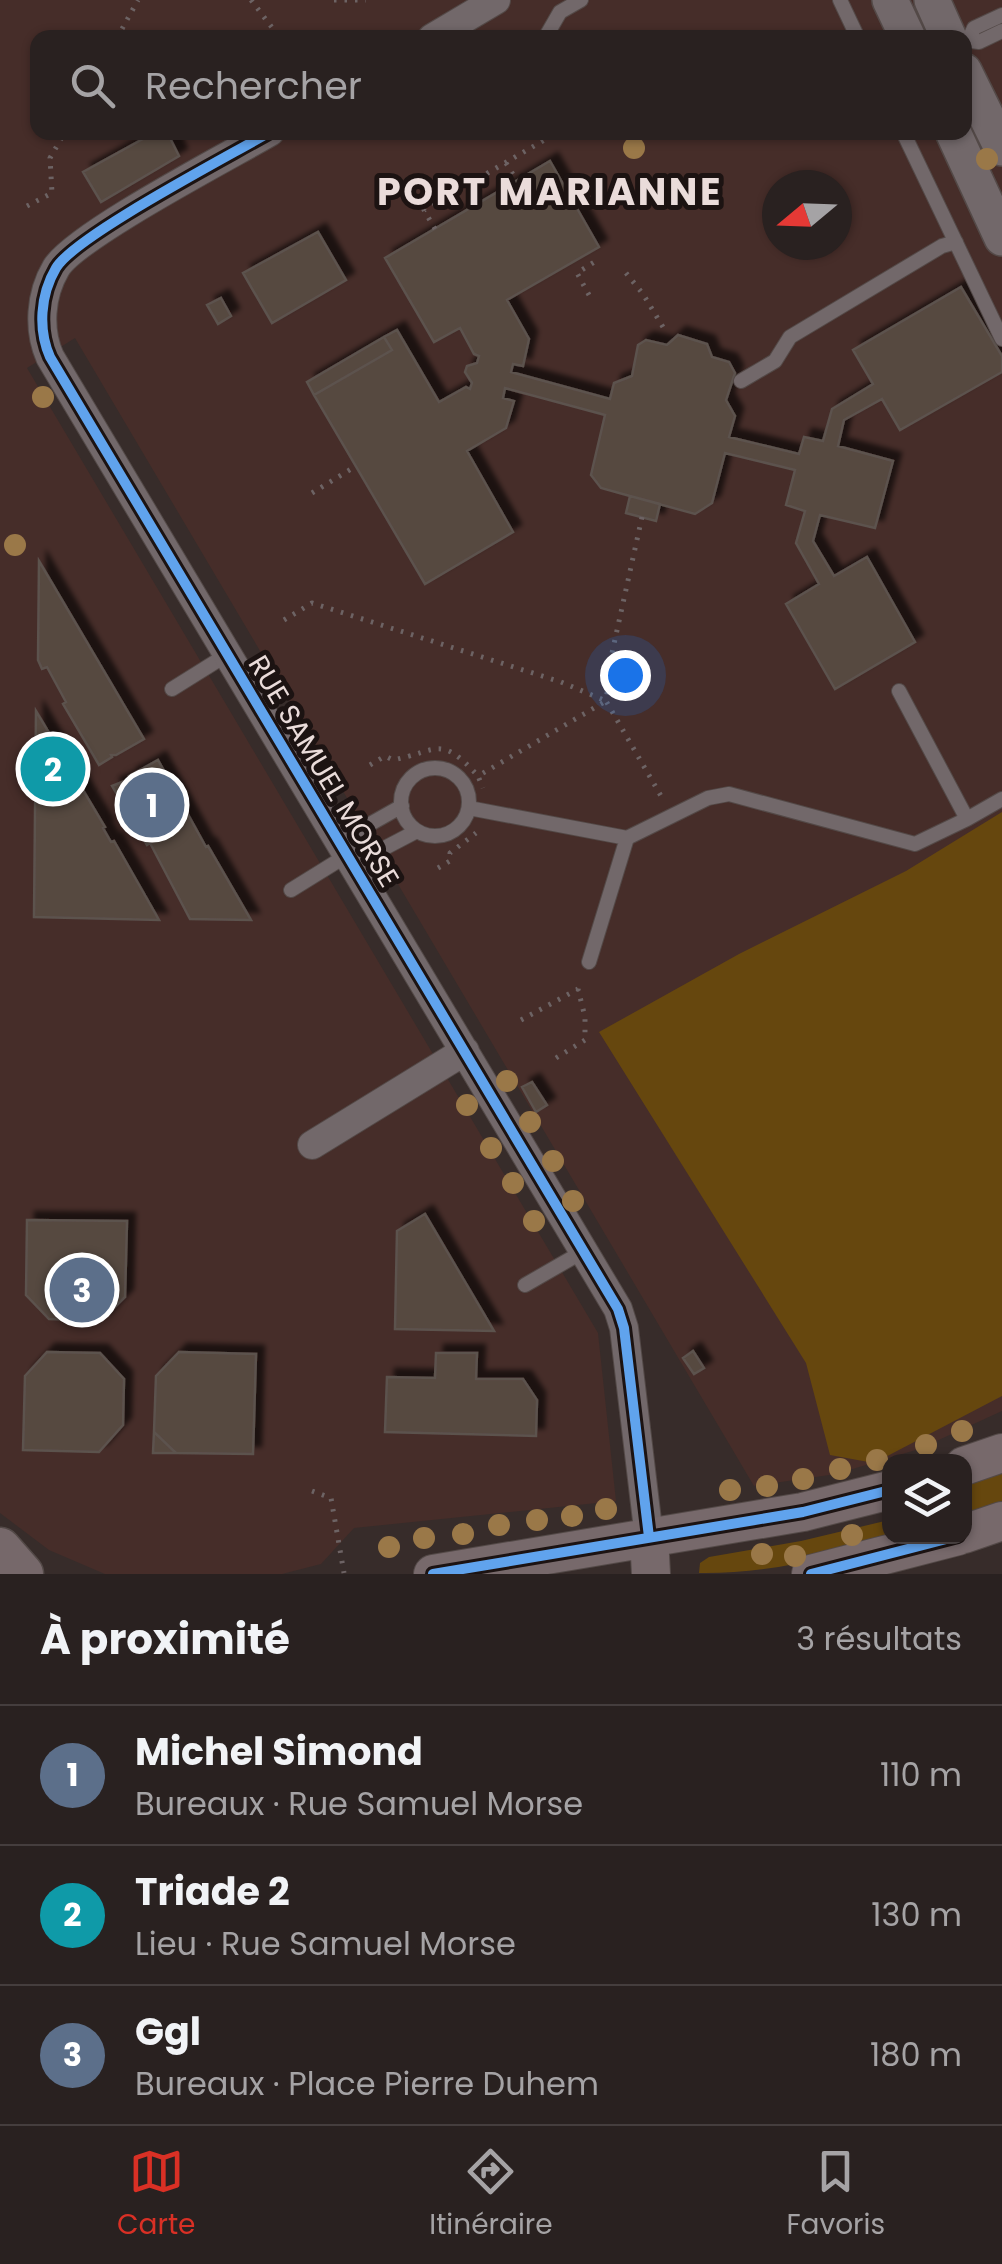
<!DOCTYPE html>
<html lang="fr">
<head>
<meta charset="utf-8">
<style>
  :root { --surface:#292120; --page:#352e2d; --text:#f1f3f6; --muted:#a5a3a5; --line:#453e3e; --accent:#d93025 }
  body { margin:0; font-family:Poppins,sans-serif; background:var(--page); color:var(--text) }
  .controls { position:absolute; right:30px; bottom:30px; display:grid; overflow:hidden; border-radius:20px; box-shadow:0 2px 8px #0004 }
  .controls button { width:90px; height:90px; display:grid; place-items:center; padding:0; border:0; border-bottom:2px solid var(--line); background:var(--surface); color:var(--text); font:50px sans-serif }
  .compass { position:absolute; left:762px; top:170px; width:90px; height:90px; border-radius:50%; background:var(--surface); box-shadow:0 2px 8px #0004; rotate:251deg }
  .you { position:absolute; left:625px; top:675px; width:35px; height:35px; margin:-25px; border:8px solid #fff; border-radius:50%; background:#1a73e8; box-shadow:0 0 0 15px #1a73e833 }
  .badge { display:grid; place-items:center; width:65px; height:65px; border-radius:50%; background:var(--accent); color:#fff; font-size:32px; font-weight:700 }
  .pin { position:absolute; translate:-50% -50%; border:5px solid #fff; box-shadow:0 2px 10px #0006 }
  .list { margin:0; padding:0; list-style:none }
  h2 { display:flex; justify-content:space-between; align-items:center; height:130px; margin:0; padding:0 40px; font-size:42px }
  h2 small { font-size:32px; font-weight:400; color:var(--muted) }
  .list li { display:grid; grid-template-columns:65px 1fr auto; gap:30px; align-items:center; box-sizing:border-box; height:140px; padding:0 40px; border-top:2px solid var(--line) }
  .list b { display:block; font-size:38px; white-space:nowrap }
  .list p { margin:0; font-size:32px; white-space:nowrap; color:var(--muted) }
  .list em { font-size:32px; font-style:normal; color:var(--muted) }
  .icon { flex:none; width:55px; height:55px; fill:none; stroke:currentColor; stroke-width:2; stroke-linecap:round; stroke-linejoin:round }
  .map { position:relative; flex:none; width:1002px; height:1574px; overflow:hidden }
  .search { position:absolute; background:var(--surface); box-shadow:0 2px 8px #0004; left:30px; right:30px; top:30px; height:110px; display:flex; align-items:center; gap:25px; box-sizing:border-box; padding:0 35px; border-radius:20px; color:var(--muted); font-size:38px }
  .sheet { height:550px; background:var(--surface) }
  nav { display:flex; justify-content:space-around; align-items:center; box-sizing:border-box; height:140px; border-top:2px solid var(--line); background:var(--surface); font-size:28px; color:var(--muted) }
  nav a { display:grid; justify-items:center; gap:5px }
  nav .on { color:var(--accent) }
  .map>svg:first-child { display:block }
  .built { fill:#462d29; fill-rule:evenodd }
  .green { fill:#66470e }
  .building { fill:#574840; stroke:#5c524e; stroke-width:2.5; filter:url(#shadow) }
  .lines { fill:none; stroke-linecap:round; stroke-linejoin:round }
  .service-casing { stroke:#534947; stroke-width:16 }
  .minor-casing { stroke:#534947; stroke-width:30 }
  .tertiary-casing { stroke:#534947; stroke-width:38 }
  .secondary-casing { stroke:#534947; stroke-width:40 }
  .primary-casing { stroke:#534947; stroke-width:45 }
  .path { stroke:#6d6364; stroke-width:5; stroke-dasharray:2.5 8; stroke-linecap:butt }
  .service { stroke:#72686a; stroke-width:14 }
  .minor { stroke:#72686a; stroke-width:28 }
  .tertiary { stroke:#72686a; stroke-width:35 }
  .secondary { stroke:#77696b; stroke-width:38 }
  .primary { stroke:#76686a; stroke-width:42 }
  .cycleway-casing { stroke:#1c1312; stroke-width:16 }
  .cycleway { stroke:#60a3ed; stroke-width:10 }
  .tree { fill:#9a7848 }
  .labels { text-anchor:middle; stroke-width:10; stroke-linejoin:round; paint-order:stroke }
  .street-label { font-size:28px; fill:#eadcda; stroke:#1c1312 }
  .district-label { font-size:38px; font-weight:bold; letter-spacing:2.5px; fill:#eadcda; stroke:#1c1312 }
</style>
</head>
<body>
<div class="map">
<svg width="1002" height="1574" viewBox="0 0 1002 1574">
  <defs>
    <filter id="shadow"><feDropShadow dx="8" dy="-8" stdDeviation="2.5" flood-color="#0009"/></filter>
  </defs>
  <rect width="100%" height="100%" fill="#372c2a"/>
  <path class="built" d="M0 0H1002V1411L919 1449 836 1474 754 1486 75 338 27 368 598 1333 616 1501 354 1528 321 1564 282 1574H105L49 1550 0 1513ZM38 38H964V132H38ZM777 185H837V245H777Z"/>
  <path class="green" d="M1002 812V1396L874 1463 830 1455 806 1363 599 1032 739 954 906 871Z
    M1002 1469V1507L965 1520 964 1481Z
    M889 1520 890 1536C832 1560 761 1574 699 1573L700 1563 709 1557 801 1541Z"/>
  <path class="building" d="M167 132 179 156 101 202 83 172 143 139Z
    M550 161 599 247 507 300 529 339 523 366 513 364 511 372 610 399 614 383 632 376 638 345 646 340 667 345 678 335 707 344 712 357 729 362 735 373 726 400 735 416 729 437 799 454 804 437 823 441 832 409 873 384 853 350 961 287 1002 356V372L900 430 882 399 844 420 838 446 893 461 875 528 820 515 813 541 834 576 867 557 915 642 835 689 786 604 819 584 796 543 805 511 786 505 795 470 725 453 712 503 695 514 630 496 601 488 591 475 605 415 505 388 503 398 514 401 506 428 467 451 513 532 425 584 314 395 392 350 384 337 397 330 439 402 466 387 470 389 472 383 465 372 467 366 477 363 479 356 474 354 460 328 434 342 385 258Z
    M318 232 346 280 272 323 243 273Z
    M221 298 231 316 218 324 207 305Z
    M384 337 392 350 314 395 307 382Z
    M630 496 660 504 656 521 626 513Z
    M39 561 144 739 116 755H111L112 757 99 765 63 704 66 702 47 667 42 669 38 660Z
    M36 711 105 827 103 828 111 842 114 841 159 920 34 917Z
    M158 760 206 847 208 846 251 920 190 919 150 843 147 845 112 786 130 779 129 776Z
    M532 1082 547 1105 536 1112 522 1087Z
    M425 1214 494 1331 395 1329 397 1231Z
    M27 1220 127 1221 125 1297 101 1321 49 1319 26 1295Z
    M693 1351 704 1368 694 1374 683 1358Z
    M47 1352 100 1353 124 1379 123 1425 99 1452 23 1450 25 1376Z
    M179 1352 256 1354 253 1454 176 1453 154 1432 156 1376Z
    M436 1353H477L476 1379H523L537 1400 536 1436 385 1432 387 1377 435 1378Z
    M154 1432 176 1453H153Z"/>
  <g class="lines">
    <g class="service-casing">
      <path id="service" d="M840 0 858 38
        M545 38 560 12 581 0
        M969 39 974 28 1002 15
        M964 40 979 42 1002 31
        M903 132 1002 339
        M741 381 775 361 790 337 942 246 956 242
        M172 689 228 654
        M401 802a34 34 0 1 1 68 0a34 34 0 1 1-68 0Z
        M469 808 627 838 708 798 729 794 915 844 967 819 899 691
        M967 819 1002 799
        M362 846 375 853 417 831
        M362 846 363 828 402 806
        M291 890 362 846
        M589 962 627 838
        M525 1285 584 1251"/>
    </g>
    <g class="minor-casing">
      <path id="minor" d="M432 38 496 0
        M270 132C229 156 75 236 56 268 40 295 38 330 50 357L618 1309 624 1328 649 1537
        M312 1145 465 1051"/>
    </g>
    <g class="tertiary-casing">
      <path id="tertiary" d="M890 0 908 38
        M932 0 949 38
        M964 71 1002 148
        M953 132 1002 238"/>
    </g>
    <g class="secondary-casing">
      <path id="secondary" d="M964 1466 1002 1453
        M964 1534 1002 1521
        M649 1537 651 1574
        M433 1574 803 1512 890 1490
        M811 1574 958 1536"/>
    </g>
    <g class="primary-casing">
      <path id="primary" d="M0 1549 22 1574"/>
    </g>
    <path class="path" d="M251 0 280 38
      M334 0H366
      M117 38 138 0
      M506 163 517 181
      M27 206 52 193 50 158 65 132
      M435 229 424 210 553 135
      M626 273 643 294 666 332
      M589 295 577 273 596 261 593 258
      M312 493 356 466
      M642 517 612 653 606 701 661 796
      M284 620 312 603 561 682 606 701 478 776 483 788
      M370 765 385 756 393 760C438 751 440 734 478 776
      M438 868 450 861V853L476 833
      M521 1020 578 989 581 982
      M556 1058 585 1040V1017L578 989
      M312 1491 331 1498 344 1573"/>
    <use href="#service" class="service"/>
    <use href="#minor" class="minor"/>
    <use href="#tertiary" class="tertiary"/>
    <use href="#secondary" class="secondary"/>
    <use href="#primary" class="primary"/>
    <g class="cycleway-casing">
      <path id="cycleway" d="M270 132C229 156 75 236 56 268 40 295 38 330 50 357L618 1309 624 1328 649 1537
        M433 1574 803 1512 890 1490
        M811 1574 958 1536"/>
    </g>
    <use href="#cycleway" class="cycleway"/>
  </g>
  <g class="tree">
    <circle cx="634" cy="148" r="11"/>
    <circle cx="987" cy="159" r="11"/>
    <circle cx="43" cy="397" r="11"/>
    <circle cx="15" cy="545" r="11"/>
    <circle cx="507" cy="1081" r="11"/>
    <circle cx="467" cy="1105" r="11"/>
    <circle cx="530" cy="1122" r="11"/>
    <circle cx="491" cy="1148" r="11"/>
    <circle cx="553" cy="1161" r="11"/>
    <circle cx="513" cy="1183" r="11"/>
    <circle cx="573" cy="1201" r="11"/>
    <circle cx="534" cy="1221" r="11"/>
    <circle cx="962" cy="1431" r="11"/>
    <circle cx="926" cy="1445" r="11"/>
    <circle cx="877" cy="1460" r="11"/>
    <circle cx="840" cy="1469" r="11"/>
    <circle cx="803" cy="1479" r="11"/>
    <circle cx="767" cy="1486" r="11"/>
    <circle cx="730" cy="1490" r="11"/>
    <circle cx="606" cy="1509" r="11"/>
    <circle cx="572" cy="1516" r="11"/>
    <circle cx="537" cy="1520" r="11"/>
    <circle cx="499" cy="1525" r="11"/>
    <circle cx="463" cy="1534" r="11"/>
    <circle cx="852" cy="1535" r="11"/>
    <circle cx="424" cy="1538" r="11"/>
    <circle cx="389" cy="1547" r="11"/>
    <circle cx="762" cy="1554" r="11"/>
    <circle cx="795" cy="1556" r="11"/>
  </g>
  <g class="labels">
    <g class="street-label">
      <text transform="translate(324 771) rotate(59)" y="10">RUE SAMUEL MORSE</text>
    </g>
    <g class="district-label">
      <text x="550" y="205">PORT MARIANNE</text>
    </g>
  </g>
</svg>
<div class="controls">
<button><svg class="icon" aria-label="layers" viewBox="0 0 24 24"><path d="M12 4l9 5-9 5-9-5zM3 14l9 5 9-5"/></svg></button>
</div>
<svg class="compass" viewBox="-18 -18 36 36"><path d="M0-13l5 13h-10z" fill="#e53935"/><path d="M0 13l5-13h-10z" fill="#a5a3a5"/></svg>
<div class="you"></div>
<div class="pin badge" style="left:152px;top:805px;background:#5c6f8a">1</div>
<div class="pin badge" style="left:53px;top:769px;background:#0f9aa8">2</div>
<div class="pin badge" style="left:82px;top:1290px;background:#5c6f8a">3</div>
<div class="search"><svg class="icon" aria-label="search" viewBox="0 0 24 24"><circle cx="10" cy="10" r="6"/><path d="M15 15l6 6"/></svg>Rechercher</div>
</div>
<section class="sheet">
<h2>À proximité<small>3 résultats</small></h2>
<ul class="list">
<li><span class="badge" style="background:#5c6f8a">1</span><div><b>Michel Simond</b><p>Bureaux · Rue Samuel Morse</p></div><em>110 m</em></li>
<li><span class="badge" style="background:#0f9aa8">2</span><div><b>Triade 2</b><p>Lieu · Rue Samuel Morse</p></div><em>130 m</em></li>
<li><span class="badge" style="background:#5c6f8a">3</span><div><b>Ggl</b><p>Bureaux · Place Pierre Duhem</p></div><em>180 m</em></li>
</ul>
</section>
<nav>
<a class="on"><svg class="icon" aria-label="map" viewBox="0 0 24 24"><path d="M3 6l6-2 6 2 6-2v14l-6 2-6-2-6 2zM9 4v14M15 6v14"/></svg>Carte</a>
<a><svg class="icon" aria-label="directions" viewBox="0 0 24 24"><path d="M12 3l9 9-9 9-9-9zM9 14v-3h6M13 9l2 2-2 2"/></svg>Itinéraire</a>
<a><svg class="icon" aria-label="saved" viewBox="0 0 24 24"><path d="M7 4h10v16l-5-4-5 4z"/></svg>Favoris</a>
</nav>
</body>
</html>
